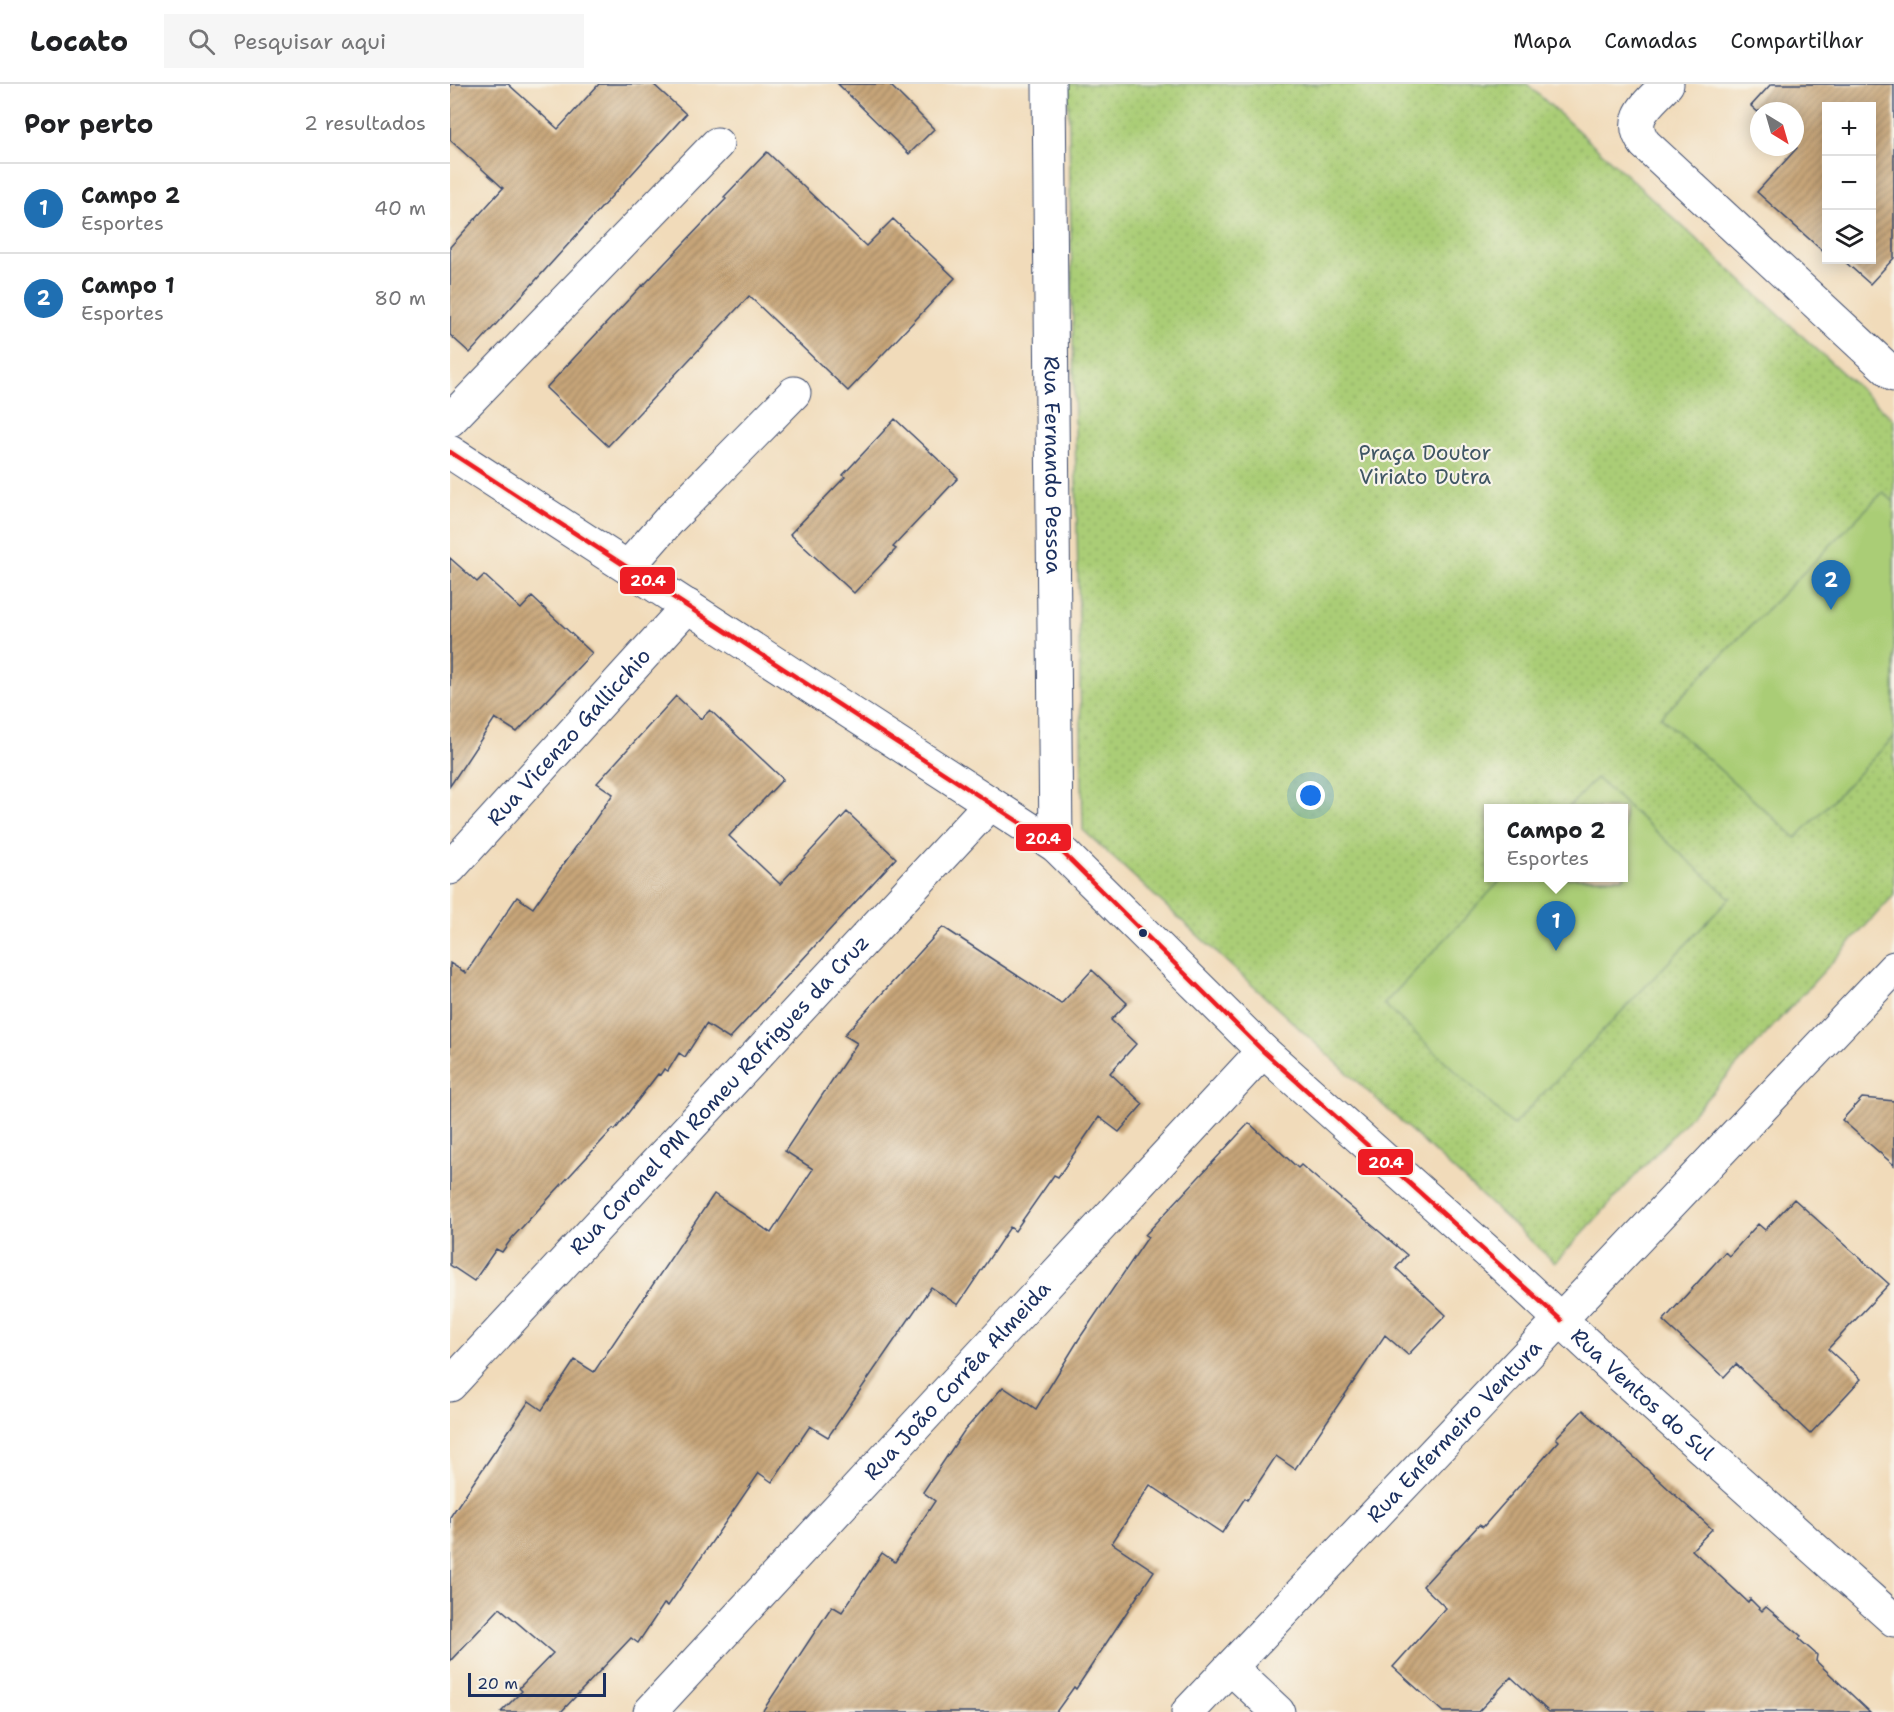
<!DOCTYPE html>
<html lang="pt">
<head>
<meta charset="utf-8">
<style>
  :root { --surface:#fff; --page:#f6f6f6; --text:#202124; --muted:#757577; --line:#e0e0e0; --accent:#1f6fb2 }
  body { margin:0; font-family:"Shantell Sans",sans-serif; background:var(--page); color:var(--text) }
  .controls { position:absolute; right:18px; top:18px; display:grid; overflow:hidden; border-radius:0px; box-shadow:0 3px 15px #0003 }
  .controls button { width:54px; height:54px; display:grid; place-items:center; padding:0; border:0; border-bottom:2px solid var(--line); background:var(--surface); color:var(--text); font:30px sans-serif }
  .compass { position:absolute; left:1300px; top:18px; width:54px; height:54px; border-radius:50%; background:var(--surface); box-shadow:0 3px 15px #0003; rotate:143deg }
  .scale { position:absolute; left:18px; bottom:15px; width:138px; box-sizing:border-box; padding-left:6px; border:3px solid #1b2f5e; border-top:0; font-size:16px; line-height:21px; white-space:nowrap; color:#1b2f5e; -webkit-text-stroke:4px #f7f3e8; paint-order:stroke }
  .you { position:absolute; left:861px; top:712px; width:21px; height:21px; margin:-15px; border:4px solid #fff; border-radius:50%; background:#1a73e8; box-shadow:0 0 0 9px #1a73e833 }
  .badge { display:grid; place-items:center; width:39px; height:39px; border-radius:50%; background:var(--accent); color:#fff; font-size:20px; font-weight:700 }
  .pin { position:absolute; translate:-50% -50px; filter:drop-shadow(0 2px 3px #0008) }
  .pin::after { content:''; position:absolute; top:32px; width:21px; height:18px; background:inherit; clip-path:polygon(0 0,100% 0,50% 100%) }
  .popup { position:absolute; left:1034px; top:720px; width:144px; height:78px; box-sizing:border-box; display:grid; place-content:center; border-radius:0px; background:var(--surface); filter:drop-shadow(0 2px 4px #0005); font-size:20px; white-space:nowrap; color:var(--muted) }
  .popup b { font-size:22px; color:var(--text) }
  .popup::after { content:''; position:absolute; left:50%; top:100%; margin-left:-12px; border:12px solid transparent; border-top-color:var(--surface) }
  .list { margin:0; padding:0; list-style:none }
  h2 { display:flex; justify-content:space-between; align-items:center; height:78px; margin:0; padding:0 24px; font-size:26px }
  h2 small { font-size:20px; font-weight:400; color:var(--muted) }
  .list li { display:grid; grid-template-columns:39px 1fr auto; gap:18px; align-items:center; box-sizing:border-box; height:90px; padding:0 24px; border-top:2px solid var(--line) }
  .list b { display:block; font-size:22px; white-space:nowrap }
  .list p { margin:0; font-size:20px; white-space:nowrap; color:var(--muted) }
  .list em { font-size:20px; font-style:normal; color:var(--muted) }
  .icon { flex:none; width:33px; height:33px; fill:none; stroke:currentColor; stroke-width:2; stroke-linecap:round; stroke-linejoin:round }
  .map { position:relative; flex:none; width:1444px; height:1628px; overflow:hidden }
  header { display:flex; align-items:center; gap:36px; box-sizing:border-box; height:84px; padding:0 30px; background:var(--surface); border-bottom:2px solid var(--line) }
  header strong { font-size:28px }
  nav { display:flex; gap:33px; margin-inline-start:auto; font-size:21px }
  .search { width:420px; height:54px; background:var(--page); display:flex; align-items:center; gap:15px; box-sizing:border-box; padding:0 21px; border-radius:0px; color:var(--muted); font-size:22px }
  main { display:flex }
  aside { flex:1; background:var(--surface) }
  .map>svg:first-child { display:block }
  .grass { fill:url(#grass-dots); stroke:#627e6a; stroke-width:1.5; fill-rule:evenodd }
  .garden { fill:#aacd76; stroke:#627e6a; stroke-width:1.5 }
  .building { fill:url(#building-hatch) }
  .lines { fill:none; stroke-linecap:round; stroke-linejoin:round }
  .minor-casing { stroke:#3b496c; stroke-width:35 }
  .minor { stroke:#fff; stroke-width:33 }
  .bus-1-casing { stroke:#f7f3e8; stroke-width:9 }
  .bus-1 { stroke:#ed1c24; stroke-width:4.5 }
  .bus-dot { fill:#1b2f5e; stroke:#f7f3e8; stroke-width:2 }
  .labels { text-anchor:middle; stroke-width:4.5; stroke-linejoin:round; paint-order:stroke }
  .park-label { font-size:21px; fill:#3f5664; stroke:#f7f3e8 }
  .street-label { font-size:21px; fill:#1b2f5e; stroke:#f7f3e8 }
  .line-badge { stroke:#f7f3e8; stroke-width:2 }
  .badge-label { font-size:16px; text-anchor:middle; font-weight:bold; fill:#fff }
</style>
</head>
<body>
<header>
<strong>Locato</strong>
<div class="search"><svg class="icon" aria-label="search" viewBox="0 0 24 24"><circle cx="10" cy="10" r="6"/><path d="M15 15l6 6"/></svg>Pesquisar aqui</div>
<nav><a>Mapa</a><a>Camadas</a><a>Compartilhar</a></nav>
</header>
<main>
<aside>
<h2>Por perto<small>2 resultados</small></h2>
<ul class="list">
<li><span class="badge">1</span><div><b>Campo 2</b><p>Esportes</p></div><em>40 m</em></li>
<li><span class="badge">2</span><div><b>Campo 1</b><p>Esportes</p></div><em>80 m</em></li>
</ul>
</aside>
<div class="map">
<svg width="1444" height="1628" viewBox="0 0 1444 1628">
  <defs>
    <pattern id="grass-dots" width="8" height="8" patternUnits="userSpaceOnUse" patternTransform="scale(1.5)"><rect width="8" height="8" fill="#aacd76"/><path d="M2 2h.1M6 6h.1" fill="none" stroke="#92b068" stroke-width="1.8" stroke-linecap="round"/></pattern>
    <pattern id="building-hatch" width="6" height="6" patternUnits="userSpaceOnUse" patternTransform="scale(1.5)"><rect width="6" height="6" fill="#c7a578"/><path d="M-1 1l2-2M0 6l6-6M5 7l2-2" fill="none" stroke="#a18766"/></pattern>
  </defs>
  <rect width="100%" height="100%" fill="#f7f3e8"/>
  <filter id="ink" filterUnits="userSpaceOnUse"><feTurbulence type="fractalNoise" baseFrequency=".0167" numOctaves="2"/><feDisplacementMap in="SourceGraphic" scale="12" xChannelSelector="R" yChannelSelector="G"/><feConvolveMatrix kernelMatrix="1 2 1 2 8 2 1 2 1" color-interpolation-filters="sRGB"/></filter>
  <filter id="wash" filterUnits="userSpaceOnUse"><feTurbulence type="fractalNoise" baseFrequency=".008" numOctaves="4" result="noise"/><feDisplacementMap in="SourceGraphic" scale="24" xChannelSelector="R" yChannelSelector="G"/><feGaussianBlur stdDeviation="1.35" result="paint"/><feColorMatrix in="noise" values="0 0 0 0 0 0 0 0 0 0 0 0 0 0 0 0 0 1.4 0 .05"/><feComposite in="paint" operator="in"/></filter>
  <g filter="url(#wash)">
    <rect width="100%" height="100%" fill="#f1dbba"/>
    <path class="grass" d="M618 0H1077L1444 336V811L1105 1179 633 746ZM1038 724H1174V794H1038Z"/>
    <path class="garden" d="M1433 408 1444 418V653L1346 754 1211 633Z
      M1146 694 1280 814 1063 1041 934 920 1053 794H1174V724H1118Z"/>
    <g id="blocks">
      <path class="building" d="M0 0H58L108 45 149 0H203L236 30 20 269 0 251V163L53 104 0 56Z
        M388 0H439L484 45 459 70Z
        M1321 0H1444V174L1420 200 1393 176H1422V22H1377V171L1307 108 1347 64 1345 62V27H1309V29L1301 22Z
        M317 68 416 162 443 135 505 194 398 307 299 212 158 362 96 304 192 201 193 202 276 115 274 113Z
        M445 335 508 394 443 463 446 465 404 509 340 450 395 393 393 391Z
        M0 474 27 498 34 491 71 525 82 513 142 569 67 648 45 634 0 702Z
        M226 612 251 635 260 626 333 695 279 752 330 800 397 728 446 774 279 955 256 940 235 973 229 969 218 987 214 985 210 991 208 990 165 1046 163 1045 62 1154 52 1168 46 1165 24 1197 0 1181V879L16 889 67 813 83 824 163 710 147 699Z
        M493 843 611 920 642 886 677 919 661 936 686 960 660 989 693 1020 669 1048 649 1033 608 1093 604 1091 565 1147 560 1143 508 1221 481 1203 378 1353 360 1342 322 1398 309 1389 218 1522 214 1520 188 1559 181 1554 111 1628H51L72 1607 69 1604 103 1569 50 1524 0 1577V1433L79 1317 92 1326 125 1276 144 1288 264 1110 321 1149 363 1085 335 1067 407 959 394 951Z
        M1412 1014 1444 1017V1081L1392 1036Z
        M799 1039 848 1084 851 1081 957 1171 946 1184 996 1231 958 1271 935 1251 845 1385 826 1372 797 1416 795 1414 772 1449 700 1401 662 1459 704 1487 626 1605 624 1603 606 1628H312L382 1522 392 1528 432 1469 445 1478 485 1417 473 1408 514 1347 553 1303 586 1325 629 1255 698 1153 695 1151Z
        M1344 1115 1439 1200 1378 1265 1411 1295 1360 1350 1286 1280 1274 1293 1213 1237 1275 1168 1279 1172 1308 1140 1315 1146Z
        M1133 1326 1262 1445 1242 1466 1298 1518 1300 1515 1312 1527 1316 1523 1351 1552 1349 1555 1367 1571 1366 1577 1420 1628H1099L1061 1593 1028 1628H993L943 1583 996 1524 973 1502 1029 1441 1033 1443 1109 1357 1106 1354Z"/>
    </g>
  </g>
  <g filter="url(#ink)">
    <use href="#blocks" fill-opacity="0" stroke="#3b496c" stroke-width="1.5"/>
    <g class="lines">
      <g class="minor-casing">
        <g id="minor">
          <path id="s1" d="M599 0 606 762"/>
          <path d="M1217 0C1200 19 1175 34 1195 60L1444 291"/>
          <path d="M0 336 267 60"/>
          <path id="s2" d="M0 368 606 762 813 967 1049 1178 1171 1292 1444 1536"/>
          <path d="M178 483 220 435 344 309"/>
          <path id="s3" d="M0 784 238 522"/>
          <path id="s4" d="M0 1301 540 720"/>
          <path d="M781 1584 828 1628"/>
          <path id="s5" d="M200 1628 813 967"/>
          <path id="s6" d="M738 1628 1444 884"/>
        </g>
      </g>
      <use href="#minor" class="minor"/>
      <g class="bus-1-casing">
        <path id="bus-1" d="M0 368 606 762 813 967 1111 1236"/>
      </g>
      <use href="#bus-1" class="bus-1"/>
    </g>
  </g>
  <circle class="bus-dot" cx="693" cy="849" r="5"/>
  <g class="labels">
    <g class="park-label">
      <text x="975" y="376">Praça Doutor<tspan x="975" dy="24">Viriato Dutra</tspan></text>
    </g>
    <g class="street-label">
      <text dy="7" stroke="none"><textPath href="#s1" startOffset="381">Rua Fernando Pessoa</textPath></text>
      <text dy="7" stroke="none"><textPath href="#s3" startOffset="177">Rua Vicenzo Gallicchio</textPath></text>
      <text dy="7" stroke="none"><textPath href="#s4" startOffset="396">Rua Coronel PM Romeu Rofrigues da Cruz</textPath></text>
      <text dy="7" stroke="none"><textPath href="#s5" startOffset="452">Rua João Corrêa Almeida</textPath></text>
      <text dy="7" stroke="none"><textPath href="#s2" startOffset="1526">Rua Ventos do Sul</textPath></text>
      <text dy="7" stroke="none"><textPath href="#s6" startOffset="387">Rua Enfermeiro Ventura</textPath></text>
    </g>
  </g>
  <g class="line-badge">
    <rect x="169" y="482" width="57" height="29" rx="6" fill="#ed1c24"/>
    <rect x="565" y="739" width="57" height="29" rx="6" fill="#ed1c24"/>
    <rect x="907" y="1064" width="57" height="28" rx="6" fill="#ed1c24"/>
  </g>
  <g class="badge-label">
    <text x="198" y="502">20.4</text>
    <text x="593" y="760">20.4</text>
    <text x="936" y="1084">20.4</text>
  </g>
</svg>
<div class="controls">
<button>+</button>
<button>−</button>
<button><svg class="icon" aria-label="layers" viewBox="0 0 24 24"><path d="M12 4l9 5-9 5-9-5zM3 14l9 5 9-5"/></svg></button>
</div>
<svg class="compass" viewBox="-18 -18 36 36"><path d="M0-13l5 13h-10z" fill="#e53935"/><path d="M0 13l5-13h-10z" fill="#757577"/></svg>
<div class="scale">20 m</div>
<div class="you"></div>
<div class="pin badge" style="left:1106px;top:867px">1</div>
<div class="popup"><b>Campo 2</b>Esportes</div>
<div class="pin badge" style="left:1381px;top:526px">2</div>
</div>
</main>
</body>
</html>
